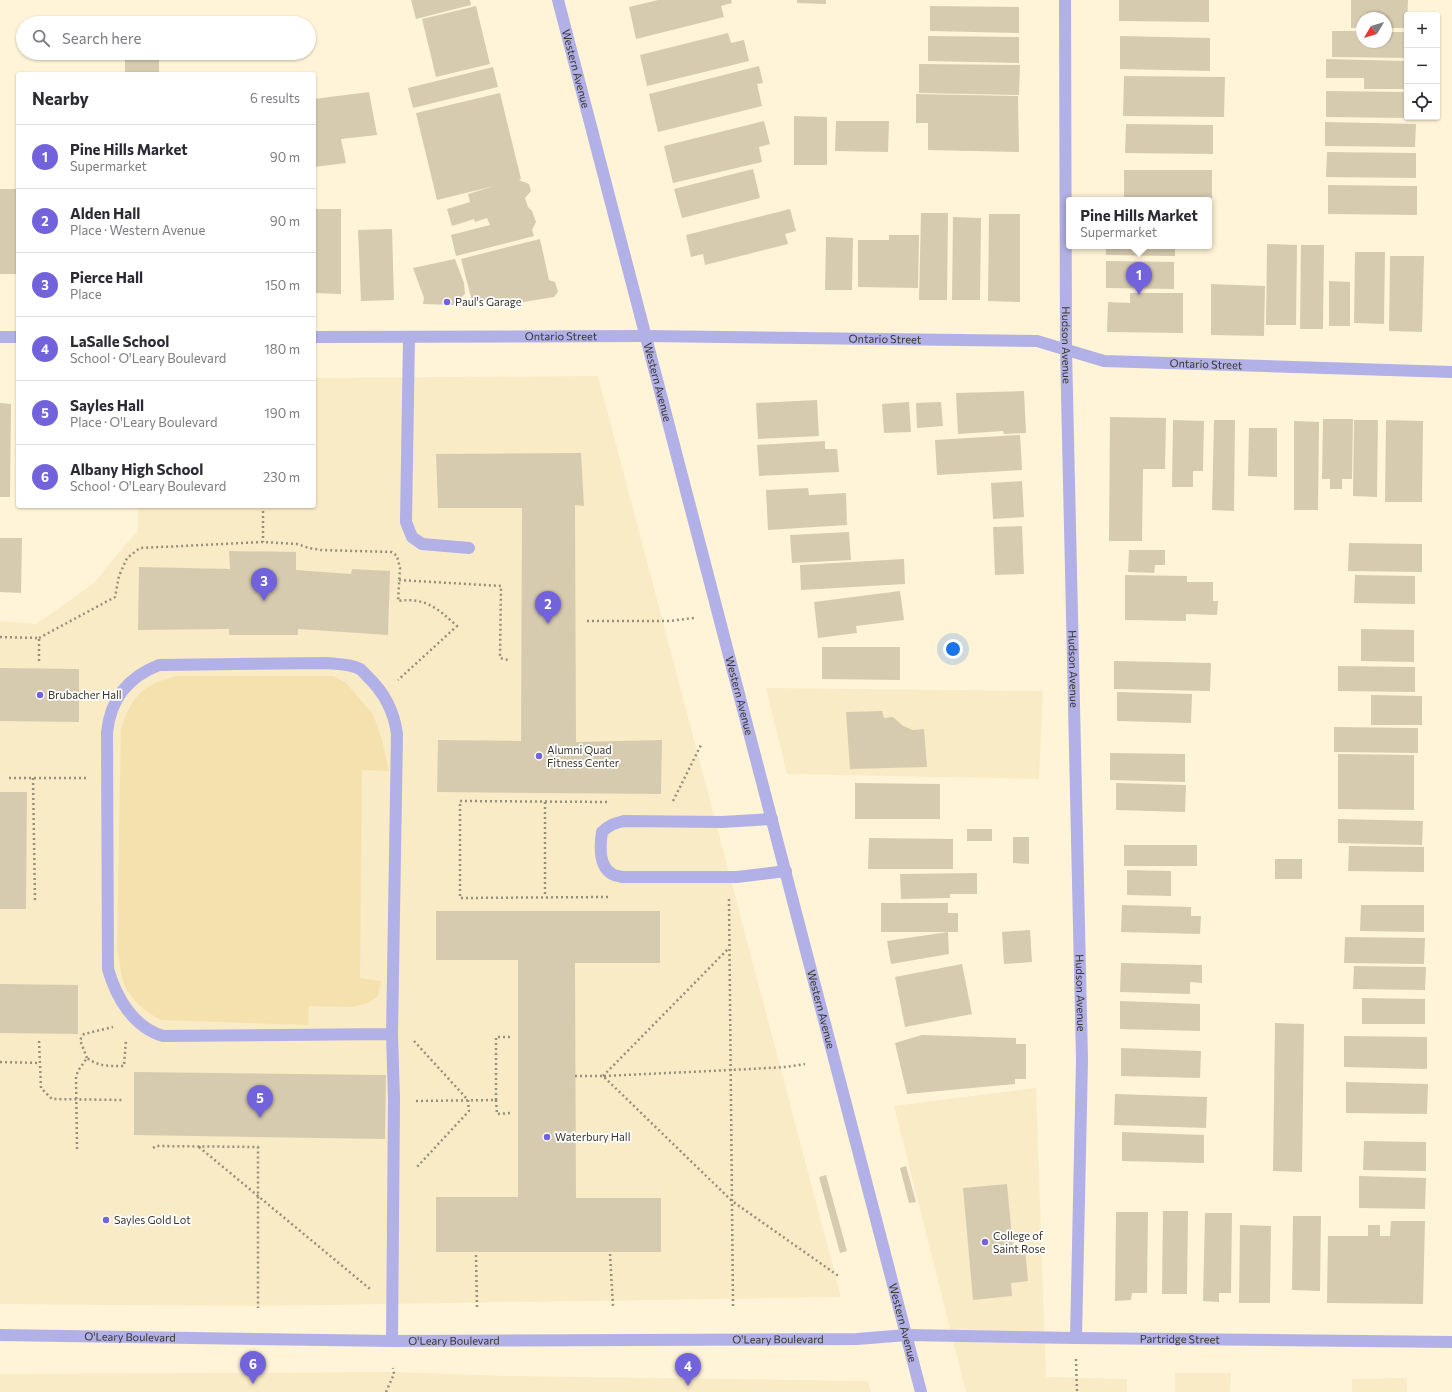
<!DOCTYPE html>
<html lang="en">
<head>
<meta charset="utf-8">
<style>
  :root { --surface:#fff; --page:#f7f7f7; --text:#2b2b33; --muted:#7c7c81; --line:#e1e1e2; --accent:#7263dd }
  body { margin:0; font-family:Commissioner,sans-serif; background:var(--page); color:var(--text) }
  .controls { position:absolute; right:12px; top:12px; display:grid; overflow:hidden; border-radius:4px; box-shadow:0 1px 3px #0004 }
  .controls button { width:36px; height:36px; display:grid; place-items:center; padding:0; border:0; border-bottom:1px solid var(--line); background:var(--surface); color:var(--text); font:20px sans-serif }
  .compass { position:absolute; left:1356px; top:12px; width:36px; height:36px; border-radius:50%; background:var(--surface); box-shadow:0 1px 3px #0004; rotate:232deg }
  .you { position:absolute; left:953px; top:649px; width:14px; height:14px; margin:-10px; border:3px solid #fff; border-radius:50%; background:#1a73e8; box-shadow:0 0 0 6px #1a73e833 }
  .badge { display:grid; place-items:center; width:26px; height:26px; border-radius:50%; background:var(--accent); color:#fff; font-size:13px; font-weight:700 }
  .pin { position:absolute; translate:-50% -33px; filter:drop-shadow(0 1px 2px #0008) }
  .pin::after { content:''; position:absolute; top:21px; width:14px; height:12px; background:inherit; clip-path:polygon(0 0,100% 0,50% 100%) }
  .popup { position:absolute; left:1066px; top:197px; width:146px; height:52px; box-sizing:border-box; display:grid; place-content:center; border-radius:4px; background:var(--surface); filter:drop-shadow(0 1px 3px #0005); font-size:13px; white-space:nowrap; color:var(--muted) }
  .popup b { font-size:15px; color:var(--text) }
  .popup::after { content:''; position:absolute; left:50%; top:100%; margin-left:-8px; border:8px solid transparent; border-top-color:var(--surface) }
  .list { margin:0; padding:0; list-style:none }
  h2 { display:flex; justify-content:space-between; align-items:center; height:52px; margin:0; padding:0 16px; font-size:17px }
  h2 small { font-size:13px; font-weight:400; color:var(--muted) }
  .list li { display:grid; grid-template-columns:26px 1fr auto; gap:12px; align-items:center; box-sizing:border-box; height:64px; padding:0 16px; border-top:1px solid var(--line) }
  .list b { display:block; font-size:15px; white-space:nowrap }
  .list p { margin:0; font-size:13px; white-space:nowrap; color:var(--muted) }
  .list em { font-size:13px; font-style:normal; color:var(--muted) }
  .icon { flex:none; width:22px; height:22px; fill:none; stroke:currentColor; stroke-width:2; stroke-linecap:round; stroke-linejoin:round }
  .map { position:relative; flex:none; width:1452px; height:1392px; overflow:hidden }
  .search { position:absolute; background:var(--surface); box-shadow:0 1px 3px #0004; left:16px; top:16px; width:300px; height:44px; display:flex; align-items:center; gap:10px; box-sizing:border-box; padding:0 14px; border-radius:22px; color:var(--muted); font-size:15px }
  .panel { position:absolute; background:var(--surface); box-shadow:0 1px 3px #0004; left:16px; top:72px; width:300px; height:436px; border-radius:4px }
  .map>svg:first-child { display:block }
  .built { fill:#f9ebc6 }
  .green { fill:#f4e1ae }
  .building { fill:#d6cbaf }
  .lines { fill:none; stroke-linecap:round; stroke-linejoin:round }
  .path { stroke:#968f7b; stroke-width:2.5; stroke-dasharray:2 3; stroke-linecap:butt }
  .service { stroke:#b1b0e7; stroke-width:12 }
  .minor { stroke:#b1b0e7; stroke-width:12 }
  .tertiary { stroke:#b1b0e7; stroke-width:12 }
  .poi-dot { fill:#7263dd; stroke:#fff; stroke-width:1.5 }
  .labels { text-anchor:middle; stroke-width:3.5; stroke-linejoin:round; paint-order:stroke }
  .street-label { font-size:11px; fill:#39352a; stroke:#fff }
  .poi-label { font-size:11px; fill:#39352a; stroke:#fff; text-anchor:start }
</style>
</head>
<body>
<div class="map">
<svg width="1452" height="1392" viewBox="0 0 1452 1392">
  <rect width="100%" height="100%" fill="#fff4d7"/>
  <path class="built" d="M598 376 841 1297 258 1306 0 1304V621L36 624 93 584 138 530V506H314V378Z
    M766 688 1043 691 1039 779 787 774Z
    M1036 1088 1046 1377 1127 1379V1392H966L894 1106Z
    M395 1372 506 1376 868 1381 871 1392H0V1374Z
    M1175 1373H1231L1230 1392H1175Z
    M1407 1378V1392H1352V1379Z"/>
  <path class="green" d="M178 676H333L346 683 373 714 382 740 389 771 362 770 360 978 381 981 378 996 368 1003 353 1007 309 1006 308 1025 161 1020C146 1012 133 1002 125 986 121 977 120 960 117 950L121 728C133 694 144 684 178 676Z"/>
  <path class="building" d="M411 0H470L471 5 416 19Z
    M658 0H731L732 3 721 6 724 17 636 39 629 7Z
    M797 0H826V4L797 3Z
    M1119 0H1209V22L1119 21Z
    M1351 0H1408L1407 28H1386V18H1362V28H1351Z
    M476 6 490 64 436 77 422 19Z
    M930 6 1019 7V33L930 31Z
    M1332 31H1362V42H1386V32H1407V58L1332 57Z
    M728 33 731 43 744 40 749 61 647 86 640 55Z
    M928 36 1019 37V63L928 61Z
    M1120 36 1210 38V71L1120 69Z
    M125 59 159 60V74H125Z
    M1326 59 1407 61V89H1364V78H1326Z
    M919 64 1020 65 1019 95 919 93Z
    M759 66 763 83 757 84 762 106 658 132 649 94Z
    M493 67 498 87 413 108 408 88Z
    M1124 76 1225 77 1224 117 1123 116Z
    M1326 91 1406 92V118L1326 117Z
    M369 92 377 135 341 139 346 163 314 167V99Z
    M500 93 521 179 519 180 529 184 531 191 525 198 528 207 532 211 536 222 532 230 534 236 456 256 451 235 490 225 487 218 475 222 474 219 452 226 447 209 470 202 468 194 494 186 437 200 416 113Z
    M916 94 1018 96 1019 152 928 150V123H916Z
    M794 116 827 117V165H794Z
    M764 121 770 144 759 147 762 162 673 183 664 146Z
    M836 121H889L888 152 835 151Z
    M1325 122 1416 124 1415 147 1325 146Z
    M1126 124 1213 125V154L1125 153Z
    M1327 152 1416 153V178L1326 177Z
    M753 169 760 198 682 218 674 189Z
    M1124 170H1212V203H1209V200H1124Z
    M1328 185 1417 186V215L1328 214Z
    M0 189H18V274H0Z
    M314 209H341V294L314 293Z
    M790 209 796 231 785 234 788 244 705 265 703 254 691 257 686 235Z
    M921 213H948L947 300H919Z
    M989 214H1020V302L988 301Z
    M953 217 981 218 980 300H952Z
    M392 229 394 300 361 301 358 230Z
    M889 235H919L918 288 858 287V240H889Z
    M826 237 853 238 852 290H825Z
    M540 239 549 280 555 282 558 292 554 297 511 304 472 301 461 259Z
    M1267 244 1297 245 1296 325H1266Z
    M1301 245H1324L1323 329H1300Z
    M1106 246H1175V256L1106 255Z
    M1355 252H1385L1384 324 1354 323Z
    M1390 256H1424L1422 332 1389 331Z
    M455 259 464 283 465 294 453 305 423 304 424 298 413 268Z
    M1106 261 1174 262V289L1106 288Z
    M1329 281 1350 282V326H1329Z
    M1211 284 1265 286 1264 336 1211 335Z
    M1130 293H1183V333L1107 332 1108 302 1130 303Z
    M1024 391 1026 433 1004 434 1003 431 958 434 956 393Z
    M817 400 819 436 758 439 756 403Z
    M909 402 911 432 884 433 882 404Z
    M941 402 943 426 917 428 916 403Z
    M0 403 11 404 10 497H0Z
    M1110 417 1166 418 1165 469H1143L1142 541H1109Z
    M1323 419H1353L1352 479H1342V489H1330V479H1322Z
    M1173 420 1204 421 1203 471H1193V487H1172Z
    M1214 420H1235L1234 511 1212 510Z
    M1354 420H1378L1377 497 1353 496Z
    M1386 420 1423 421 1422 502H1385Z
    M1294 421 1319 422 1318 510H1294Z
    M1249 428H1277V477L1248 476Z
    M1020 435 1022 470 937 475 935 440Z
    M825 441V449H837L839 472 759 476 757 445Z
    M581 453 584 506 575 505 576 742 662 740 661 794 437 792 438 740 521 741 522 508H438L436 454Z
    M1022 481 1024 517 993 519 991 483Z
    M808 488 809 495 846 493 847 525 768 530 766 490Z
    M1022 526 1024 574 995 575 993 527Z
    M849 532 851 560 792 563 790 535Z
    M0 538H22L21 593 0 592Z
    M1349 543 1422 544V572L1348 571Z
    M1129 550H1165V565H1155L1154 573 1128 572Z
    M229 551 296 552V570L351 574 352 569 390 571 388 635 298 629V635H229V629L138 630 139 567 230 569Z
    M904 559 905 584 801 590 800 565Z
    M1125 575 1187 576V582H1213V601H1218L1217 615 1186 614V621L1125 620Z
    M1355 575 1415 576V604L1354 603Z
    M900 591 904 620 856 626 857 633 818 638 814 602Z
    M1361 629 1414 630V662L1361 661Z
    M822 647H900V680L822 679Z
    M1114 661 1211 663 1210 691 1114 689Z
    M1338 666 1415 667V692L1338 691Z
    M0 668 79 669V722L0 721Z
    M1117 692 1192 694 1191 723 1117 721Z
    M1371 695 1422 696V725H1371Z
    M882 711 884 718 893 717 903 726 913 730 924 729 927 767 850 769 846 712Z
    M1334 727 1418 728V753L1334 752Z
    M1110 753 1185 754V782L1110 780Z
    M1338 754 1414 755V810L1338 809Z
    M855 783 940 784V819H855Z
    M1116 783 1186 785 1185 812 1116 810Z
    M0 792H27L26 909H0Z
    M1338 819 1423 821 1422 845 1338 843Z
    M967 829H992V841H967Z
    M1013 837H1029V864L1013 863Z
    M869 838 953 839V869H868Z
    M1124 845H1197V866H1124Z
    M1349 846 1424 847V872L1348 871Z
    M1275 859H1302V879H1275Z
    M1127 870 1171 871V896L1127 895Z
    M977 873V894H950V898L901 899 900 874Z
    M881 903H948V913H958V932H881Z
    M1122 905 1191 907V916H1201L1200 934 1121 932Z
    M1361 905H1424V932L1360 931Z
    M436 911H660V963H575L576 1198H661V1252H436V1197H518V960H436Z
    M1030 930 1032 962 1004 964 1002 932Z
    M948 932 949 954 891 964 887 941Z
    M1345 937 1425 938 1424 964 1344 963Z
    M1121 963 1202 965V983L1190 982V994L1120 992Z
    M962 964 972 1014 905 1027 895 977Z
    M1354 966 1426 967 1425 990 1353 989Z
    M0 984 78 985V1034L0 1033Z
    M1362 998 1425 999V1024H1362Z
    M1120 1001 1200 1004V1031L1120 1029Z
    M1275 1023 1304 1024 1302 1172 1273 1171Z
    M922 1035 1016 1038V1044H1026V1079H1015V1084L907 1094 895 1043Z
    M1344 1036 1427 1037V1069L1344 1067Z
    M1121 1048 1201 1051 1200 1078 1121 1076Z
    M134 1072 386 1075 385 1139 134 1135Z
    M1346 1082 1428 1084 1427 1114 1346 1113Z
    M1115 1094 1207 1097 1206 1128 1114 1125Z
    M1122 1132 1204 1135V1163L1122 1161Z
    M1364 1141 1426 1142V1171L1363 1170Z
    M906 1166 916 1202 909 1203 900 1168Z
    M826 1175 847 1251 840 1253 819 1177Z
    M1359 1176 1426 1178 1425 1209 1359 1208Z
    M1007 1184 1013 1249 1025 1248 1028 1281 1011 1283 1012 1296 973 1300 963 1188Z
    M1163 1211H1188L1187 1294H1162Z
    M1116 1212H1148L1147 1293H1132L1131 1300 1115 1301Z
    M1205 1213H1232L1231 1293H1219V1302L1203 1301Z
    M1293 1216H1321L1320 1291 1292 1290Z
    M1391 1221H1425L1423 1304 1327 1303 1328 1236H1368V1225H1380V1236H1390Z
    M1240 1225 1271 1226 1270 1303H1239Z"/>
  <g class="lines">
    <path class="path" d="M263 506V542
      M399 580 501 586 500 658 508 660
      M587 621H669L694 618
      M0 637 39 638V662
      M39 638 115 597 119 576 127 558 140 548 263 542 297 544 309 548 321 550 392 552 397 556 400 568 398 601C426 597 438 609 457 626L398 680
      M9 778H86
      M33 778 35 902
      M673 801 702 743
      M545 802V897
      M607 802 460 801V898L608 897
      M729 899 733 1306
      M39 1041 41 1088 52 1099 122 1100
      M414 1041 468 1100 469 1111 416 1168
      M87 1058 80 1040 84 1034 113 1027
      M0 1062 40 1063
      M575 1076H603L732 1201 840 1277
      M603 1076 729 948
      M604 1076 731 1070 786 1067 805 1064
      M496 1100 497 1114 511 1113
      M416 1101 496 1100V1037H513
      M199 1147 370 1289
      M153 1148 156 1146 258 1147V1308
      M77 1149 76 1077 78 1071 87 1058C99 1067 110 1066 124 1066L126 1040
      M610 1254 613 1306
      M476 1255 477 1307
      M1076 1359 1077 1392
      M386 1392 394 1374 393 1368"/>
    <path class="service" d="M409 337 406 522 412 537 422 544 469 548
      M772 819 722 822 624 821C615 823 609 825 602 832 600 845 598 866 612 874 615 876 619 876 622 877H737L786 871
      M392 1341 394 1100 392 1034 397 734C394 711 383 691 367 676 365 674 363 671 360 669 351 664 337 664 326 663L159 665C128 677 110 699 107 733L108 969C116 997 133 1027 163 1036L392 1034"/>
    <g class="minor">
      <path id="s1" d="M1065 0 1066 349 1082 1060 1076 1338"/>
      <path d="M0 337H18"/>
      <path id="s2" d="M314 337 646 336 1037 341 1104 361 1452 372"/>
      <path id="s3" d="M0 1335 392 1341 857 1339 907 1335 1076 1338 1452 1342"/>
    </g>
    <path class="tertiary" id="s4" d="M558 0 921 1392"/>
  </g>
  <g class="poi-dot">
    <circle cx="447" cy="302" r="4"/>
    <circle cx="40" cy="695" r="4"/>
    <circle cx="539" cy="756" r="4"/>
    <circle cx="547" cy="1137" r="4"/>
    <circle cx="106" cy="1220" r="4"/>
    <circle cx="985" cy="1242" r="4"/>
  </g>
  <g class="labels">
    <g class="street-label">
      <text dy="4" stroke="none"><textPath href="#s4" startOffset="71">Western Avenue</textPath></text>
      <text dy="4" stroke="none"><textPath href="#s2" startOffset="247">Ontario Street</textPath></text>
      <text dy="4" stroke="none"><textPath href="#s2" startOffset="571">Ontario Street</textPath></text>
      <text dy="4" stroke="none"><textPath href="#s1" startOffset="345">Hudson Avenue</textPath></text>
      <text dy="4" stroke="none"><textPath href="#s2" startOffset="895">Ontario Street</textPath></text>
      <text dy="4" stroke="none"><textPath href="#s4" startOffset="395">Western Avenue</textPath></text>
      <text dy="4" stroke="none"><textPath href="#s1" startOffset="669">Hudson Avenue</textPath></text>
      <text dy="4" stroke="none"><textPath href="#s4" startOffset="719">Western Avenue</textPath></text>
      <text dy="4" stroke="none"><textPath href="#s1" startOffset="993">Hudson Avenue</textPath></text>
      <text dy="4" stroke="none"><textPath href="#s4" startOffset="1043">Western Avenue</textPath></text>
      <text dy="4" stroke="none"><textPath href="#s4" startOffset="1367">Western Avenue</textPath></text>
      <text dy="4" stroke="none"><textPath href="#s3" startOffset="130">O'Leary Boulevard</textPath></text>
      <text dy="4" stroke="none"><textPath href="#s3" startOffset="778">O'Leary Boulevard</textPath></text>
      <text dy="4" stroke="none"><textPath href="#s3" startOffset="1180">Partridge Street</textPath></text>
      <text dy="4" stroke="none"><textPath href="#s3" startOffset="454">O'Leary Boulevard</textPath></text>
    </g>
    <g class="poi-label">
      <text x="455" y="306">Paul's Garage</text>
      <text x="48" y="699">Brubacher Hall</text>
      <text x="547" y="754">Alumni Quad<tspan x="547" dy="13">Fitness Center</tspan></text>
      <text x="555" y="1141">Waterbury Hall</text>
      <text x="114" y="1224">Sayles Gold Lot</text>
      <text x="993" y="1240">College of<tspan x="993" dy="13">Saint Rose</tspan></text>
    </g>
  </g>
</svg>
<div class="controls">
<button>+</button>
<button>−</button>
<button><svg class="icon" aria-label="locate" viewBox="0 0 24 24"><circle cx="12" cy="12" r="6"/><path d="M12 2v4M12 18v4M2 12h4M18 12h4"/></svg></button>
</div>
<svg class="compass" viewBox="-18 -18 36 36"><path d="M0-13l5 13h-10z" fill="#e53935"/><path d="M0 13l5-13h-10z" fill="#7c7c81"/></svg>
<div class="you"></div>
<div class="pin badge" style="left:1139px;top:295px">1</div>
<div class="popup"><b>Pine Hills Market</b>Supermarket</div>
<div class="pin badge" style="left:548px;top:624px">2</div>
<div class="pin badge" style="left:264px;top:601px">3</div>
<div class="pin badge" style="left:688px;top:1386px">4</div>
<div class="pin badge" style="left:260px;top:1118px">5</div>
<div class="pin badge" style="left:253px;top:1384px">6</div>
<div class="search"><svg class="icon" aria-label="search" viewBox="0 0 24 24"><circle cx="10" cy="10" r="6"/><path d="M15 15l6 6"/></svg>Search here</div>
<section class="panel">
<h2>Nearby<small>6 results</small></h2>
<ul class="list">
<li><span class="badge">1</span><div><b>Pine Hills Market</b><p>Supermarket</p></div><em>90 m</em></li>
<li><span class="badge">2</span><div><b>Alden Hall</b><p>Place · Western Avenue</p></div><em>90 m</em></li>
<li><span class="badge">3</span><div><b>Pierce Hall</b><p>Place</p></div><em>150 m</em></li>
<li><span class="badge">4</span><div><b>LaSalle School</b><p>School · O'Leary Boulevard</p></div><em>180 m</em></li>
<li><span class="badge">5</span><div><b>Sayles Hall</b><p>Place · O'Leary Boulevard</p></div><em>190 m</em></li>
<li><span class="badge">6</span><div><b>Albany High School</b><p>School · O'Leary Boulevard</p></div><em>230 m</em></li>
</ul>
</section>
</div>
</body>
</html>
